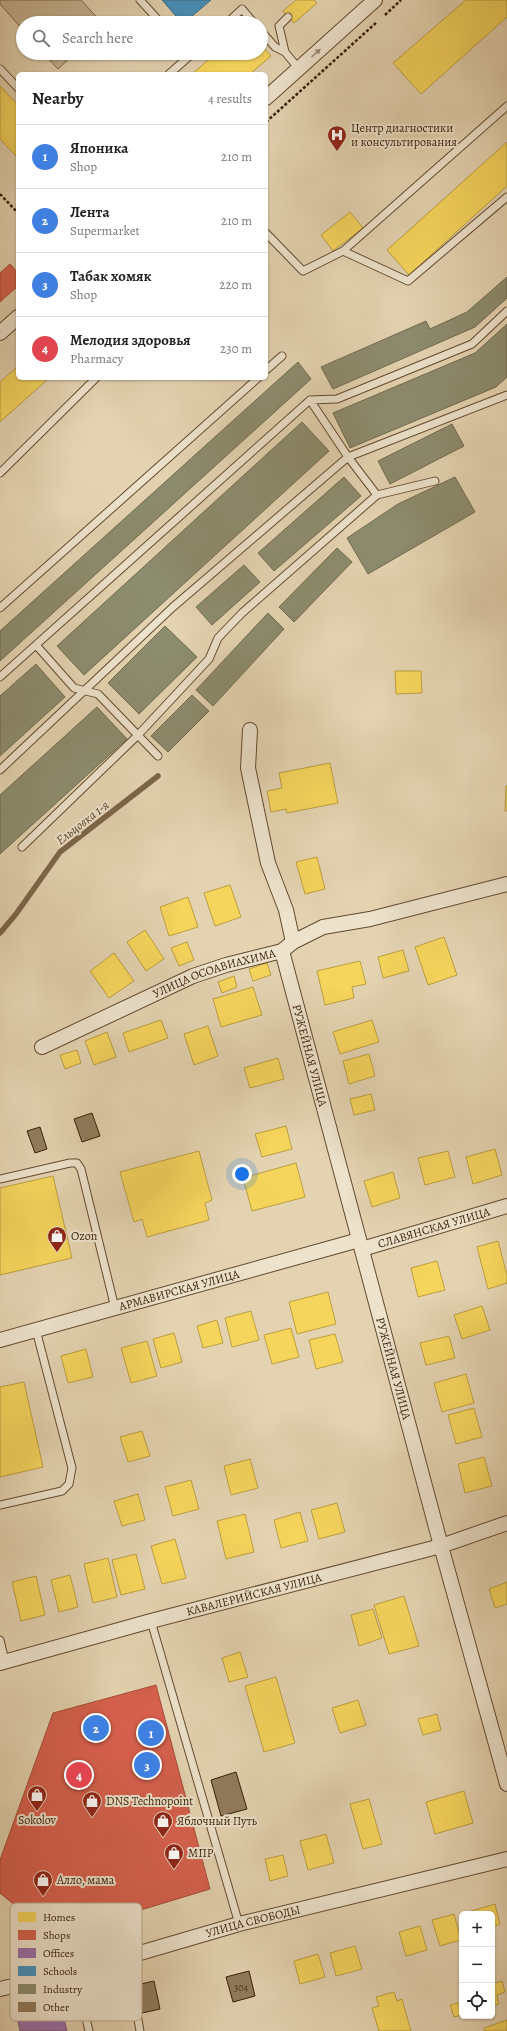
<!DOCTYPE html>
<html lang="en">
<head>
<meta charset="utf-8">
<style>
  :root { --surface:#fff; --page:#f6f6f6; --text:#222; --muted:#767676; --line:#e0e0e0; --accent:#7c3aed }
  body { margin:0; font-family:Alegreya,serif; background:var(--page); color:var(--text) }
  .controls { position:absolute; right:12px; bottom:12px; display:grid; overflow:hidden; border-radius:6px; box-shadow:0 1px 3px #0004 }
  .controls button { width:36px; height:36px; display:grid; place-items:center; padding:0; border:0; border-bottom:1px solid var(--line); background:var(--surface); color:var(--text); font:20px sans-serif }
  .you { position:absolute; left:242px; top:1174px; width:14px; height:14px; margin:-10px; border:3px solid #fff; border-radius:50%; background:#1a73e8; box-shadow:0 0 0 6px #1a73e833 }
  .badge { display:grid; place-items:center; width:26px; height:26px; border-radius:50%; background:var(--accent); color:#fff; font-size:13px; font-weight:700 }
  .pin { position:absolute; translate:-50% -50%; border:2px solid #fff; box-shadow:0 1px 4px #0006 }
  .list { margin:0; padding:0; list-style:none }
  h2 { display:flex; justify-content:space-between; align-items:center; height:52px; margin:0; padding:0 16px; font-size:17px }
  h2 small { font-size:13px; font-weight:400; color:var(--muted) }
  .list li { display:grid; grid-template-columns:26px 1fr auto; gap:12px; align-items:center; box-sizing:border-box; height:64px; padding:0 16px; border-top:1px solid var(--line) }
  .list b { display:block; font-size:15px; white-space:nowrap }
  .list p { margin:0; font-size:13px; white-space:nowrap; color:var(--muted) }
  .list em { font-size:13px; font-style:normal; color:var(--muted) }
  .icon { flex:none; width:22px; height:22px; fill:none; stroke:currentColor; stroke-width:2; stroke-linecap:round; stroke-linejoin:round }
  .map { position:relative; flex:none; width:507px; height:2031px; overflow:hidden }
  .search { position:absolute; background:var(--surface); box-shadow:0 1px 3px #0004; left:16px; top:16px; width:252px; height:44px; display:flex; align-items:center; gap:10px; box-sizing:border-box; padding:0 14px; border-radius:22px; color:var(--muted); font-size:15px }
  .panel { position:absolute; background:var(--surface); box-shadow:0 1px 3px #0004; left:16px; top:72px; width:252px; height:308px; border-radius:6px }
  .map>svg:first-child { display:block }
  .green { fill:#c6b493; stroke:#7e684b }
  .homes { fill:#f6d55c; stroke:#bc9e41 }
  .shops { fill:#d6604d; stroke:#a64c37 }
  .offices { fill:#9970ab; stroke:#7b5779 }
  .schools { fill:#4393c3; stroke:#3f7089 }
  .industry { fill:#8c8c6e; stroke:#726b4e }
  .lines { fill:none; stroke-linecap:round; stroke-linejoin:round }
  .stream { stroke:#7b6548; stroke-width:5.5 }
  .building { fill:#907c5d; stroke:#361d03 }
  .service-casing { stroke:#624a2e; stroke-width:9 }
  .minor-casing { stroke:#624a2e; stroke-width:16 }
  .path { stroke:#361d03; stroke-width:2.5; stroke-dasharray:3 2; stroke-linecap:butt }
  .service { stroke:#ede2cc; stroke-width:7 }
  .minor { stroke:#ede2cc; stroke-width:14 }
  .oneway { fill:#9b8972 }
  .labels { text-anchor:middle; stroke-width:4; stroke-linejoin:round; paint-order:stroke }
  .number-label { font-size:10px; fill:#4c351a }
  .poi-label { font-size:12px; fill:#361d03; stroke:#ede2cc; text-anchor:start }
  .street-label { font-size:12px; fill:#361d03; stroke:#ede2cc }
  .water-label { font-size:13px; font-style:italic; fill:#5e472b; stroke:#ede2cc }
  .key { fill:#ede2cc; stroke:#b6a790; stroke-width:1 }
  .key-label { font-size:11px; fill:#361d03 }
</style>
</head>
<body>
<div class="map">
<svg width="507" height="2031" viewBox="0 0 507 2031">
  <rect width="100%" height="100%" fill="#e4d3b1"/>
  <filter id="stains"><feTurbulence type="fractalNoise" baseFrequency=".005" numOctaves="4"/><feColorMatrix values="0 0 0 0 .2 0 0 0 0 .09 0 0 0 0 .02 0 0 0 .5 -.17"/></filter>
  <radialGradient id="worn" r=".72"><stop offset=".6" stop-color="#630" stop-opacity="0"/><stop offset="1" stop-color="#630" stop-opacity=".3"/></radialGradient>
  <path class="green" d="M0 0H81L102 23H23V30L0 4Z
    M43 53H75L58 69Z"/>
  <path class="homes" d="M296 0H314L317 3 294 23 283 11Z
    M466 0H507V17L421 94 393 63Z
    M261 45 271 56 250 74H192L216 53H261Z
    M0 86 18 105V158L0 139Z
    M507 142V186L409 275 387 250Z
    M350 212 363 228 333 251 321 235Z
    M18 366V378H49L0 422V382Z
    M395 671H421L422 693 396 694Z
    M330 763 338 803 287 813 286 809 271 812 267 791 282 788 279 773Z
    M506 786H507V811H505Z
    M317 857 325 889 305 894 296 862Z
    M230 885 241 917 215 926 204 893Z
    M188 897 198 927 169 936 160 907Z
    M145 930 164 959 146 971 127 942Z
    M444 937 457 975 428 985 415 947Z
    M187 942 194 960 179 966 171 948Z
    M403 950 409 971 383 978 378 957Z
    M114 953 134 981 109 998 90 971Z
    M360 961 366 984 352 987 354 998 325 1005 317 971Z
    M267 963 271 975 253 981 249 969Z
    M234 976 237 987 222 993 218 982Z
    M253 987 262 1015 221 1027 213 999Z
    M161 1020 168 1038 129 1052 123 1033Z
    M372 1020 379 1042 340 1054 333 1032Z
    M208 1026 218 1056 194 1065 184 1034Z
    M107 1032 116 1057 94 1065 85 1041Z
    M77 1050 81 1063 65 1069 60 1055Z
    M369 1054 375 1076 349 1084 343 1061Z
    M278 1058 284 1079 250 1088 244 1068Z
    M371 1094 375 1110 354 1115 350 1099Z
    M286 1126 292 1149 262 1157 255 1134Z
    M495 1149 502 1175 473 1184 466 1157Z
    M199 1151 212 1200 205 1203 209 1220 147 1237 142 1219 134 1222 120 1172Z
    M448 1151 455 1177 425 1185 418 1158Z
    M296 1163 305 1197 252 1211 243 1178Z
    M393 1172 400 1198 372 1207 364 1181Z
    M53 1176 72 1258 0 1275V1188Z
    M498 1241 507 1275V1283L488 1289 477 1247Z
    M437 1261 445 1290 418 1297 411 1268Z
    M328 1292 336 1324 297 1334 289 1302Z
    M482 1306 490 1330 462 1339 454 1315Z
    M251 1311 259 1340 232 1347 225 1318Z
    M217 1320 223 1343 203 1348 197 1326Z
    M291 1328 299 1357 272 1364 264 1335Z
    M174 1333 182 1362 161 1368 153 1339Z
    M335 1334 343 1362 316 1369 309 1340Z
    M449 1336 455 1358 426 1365 420 1343Z
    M147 1341 157 1376 131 1383 121 1348Z
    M86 1349 93 1377 68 1383 61 1356Z
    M466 1374 474 1403 442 1412 434 1383Z
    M24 1382 43 1467 0 1477V1387Z
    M474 1408 482 1437 456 1444 448 1415Z
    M142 1431 150 1456 128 1462 120 1437Z
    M484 1457 492 1486 465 1493 458 1464Z
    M250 1459 258 1488 231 1495 224 1466Z
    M191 1480 199 1509 173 1516 165 1487Z
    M138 1494 145 1520 122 1526 114 1501Z
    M337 1503 345 1532 319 1539 311 1510Z
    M300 1512 308 1541 281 1548 274 1520Z
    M245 1514 254 1552 226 1559 217 1521Z
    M175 1539 186 1578 162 1584 151 1546Z
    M136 1554 145 1589 121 1595 112 1560Z
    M108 1558 117 1597 93 1603 84 1564Z
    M70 1575 78 1607 59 1612 51 1580Z
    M36 1576 45 1615 21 1621 12 1582Z
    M507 1582V1604L495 1608 489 1589Z
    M404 1596 419 1646 389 1654 374 1605Z
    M373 1609 382 1638 359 1646 351 1615Z
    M240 1652 248 1677 229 1682 222 1658Z
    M276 1677 295 1743 264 1752 245 1686Z
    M358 1700 366 1725 340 1733 332 1708Z
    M437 1714 441 1730 423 1735 418 1719Z
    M464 1791 473 1823 435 1834 426 1802Z
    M369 1799 382 1844 363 1849 350 1804Z
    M326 1834 334 1863 308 1870 300 1841Z
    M283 1855 288 1876 270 1881 265 1859Z
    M495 1904 500 1924 492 1927V1914H468V1912Z
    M454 1914 461 1940 440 1946 432 1920Z
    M420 1926 427 1950 406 1956 399 1932Z
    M355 1946 362 1969 336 1976 330 1953Z
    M318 1954 325 1977 300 1984 294 1961Z
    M502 1981 505 1992 497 1995 499 2004 492 2006V1984Z
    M394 1992 397 2001 402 1999 411 2031H379L372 2008 379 2006 376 1997Z
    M462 2002V2015L454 2017 450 2005Z
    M507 2020V2031H485L484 2028Z"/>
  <path class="shops" d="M10 264 18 273V286L0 302V273Z
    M156 1685 210 1889 32 1943 23 1912 0 1893V1860L53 1713Z"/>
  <path class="offices" d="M60 2002 67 2031H20L16 2012Z"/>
  <path class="schools" d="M162 0H211L184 23H182Z"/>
  <path class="industry" d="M507 277V298L475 327 333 389 321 367 426 321 430 329 467 312Z
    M507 324V377L496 387 350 448 333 413 475 353Z
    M298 362 311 379 0 661V631Z
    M302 422 329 451 84 675 57 646Z
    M452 424 464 446 390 484 378 461Z
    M344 477 361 496 274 571 258 553Z
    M455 477 475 512 368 574 347 538 398 504Z
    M337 548 352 562 294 622 279 607Z
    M244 565 260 582 212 625 196 607Z
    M268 613 284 629 213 706 196 690Z
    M165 626 197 657 139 714 108 683Z
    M36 664 65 697 0 756V696Z
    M192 695 209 711 168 752 151 736Z
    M97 707 127 739 0 854V795Z"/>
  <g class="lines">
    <path class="stream" d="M0 933 16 914 60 852 158 776"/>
  </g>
  <path class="building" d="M92 1113 100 1136 82 1142 74 1119Z
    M40 1127 47 1149 35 1153 27 1131Z
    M236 1772 247 1809 221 1816 211 1780Z
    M249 1971 255 1996 233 2002 226 1977Z
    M154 1981 160 2009 142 2013 136 1985Z"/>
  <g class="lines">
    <g class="service-casing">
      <path id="service" d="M140 0 161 23
        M227 23 242 9 254 23
        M261 31 275 47 285 52 299 69
        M285 52 279 26 288 17
        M0 69 18 88
        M169 74 193 53
        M266 233 303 271 343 251 507 106
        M343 251 408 281 507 197
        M266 370 282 356
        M0 473 96 378
        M377 495 348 457 310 400 337 399 472 344 507 311
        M0 608 258 378
        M36 645 74 688 98 694 158 756
        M0 677 310 400
        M0 770 173 607 348 457 507 395
        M22 847 138 735 209 659 218 638 242 613 377 495 435 481
        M0 1179 70 1163H77L81 1169 115 1308
        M0 1505 62 1491 69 1484 72 1468 36 1330
        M151 1621 239 1924
        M0 1640 5 1661
        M123 1957 133 1992 140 2031
        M75 1972 89 2031"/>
    </g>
    <g class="minor-casing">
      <g id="minor">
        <path d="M266 98 375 0"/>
        <path d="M0 333 18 317"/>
        <path d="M250 730 248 768 268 863 286 910 293 942"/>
        <path id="s1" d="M282 951 441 1546 507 1784"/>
        <path id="s2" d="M42 1047 193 976 226 965 282 951 293 942 323 927 370 919 507 884"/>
        <path id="s3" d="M362 1249 507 1206"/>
        <path id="s4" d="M0 1340 359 1240"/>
        <path id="s5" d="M0 1663 151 1621 441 1546 507 1523"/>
        <path id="s6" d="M0 1989 75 1972 239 1924 507 1859"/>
      </g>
    </g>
    <path class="path" d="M385 15 401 0
      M266 122 377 22
      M0 194 18 213"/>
    <use href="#service" class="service"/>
    <use href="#minor" class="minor"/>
  </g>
  <defs><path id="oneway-solid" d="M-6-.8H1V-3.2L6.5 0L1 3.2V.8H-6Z"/></defs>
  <use class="oneway" href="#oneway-solid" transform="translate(316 53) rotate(-42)"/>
  <defs>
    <g id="hospital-pin" transform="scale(1)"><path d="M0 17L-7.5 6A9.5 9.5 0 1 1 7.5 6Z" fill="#8f2418" stroke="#ede2cc"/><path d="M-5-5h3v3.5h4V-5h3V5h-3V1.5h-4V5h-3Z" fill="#fff"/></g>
    <g id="shop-pin" transform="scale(1)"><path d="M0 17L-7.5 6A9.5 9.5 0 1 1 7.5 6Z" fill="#8f2418" stroke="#ede2cc"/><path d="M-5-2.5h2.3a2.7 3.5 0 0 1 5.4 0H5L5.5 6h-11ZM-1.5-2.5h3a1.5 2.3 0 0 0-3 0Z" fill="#fff"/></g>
  </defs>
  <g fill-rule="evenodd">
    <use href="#hospital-pin" x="337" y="135"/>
    <use href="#shop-pin" x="57" y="1236"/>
    <use href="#shop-pin" x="37" y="1795"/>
    <use href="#shop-pin" x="92" y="1801"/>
    <use href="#shop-pin" x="163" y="1821"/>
    <use href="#shop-pin" x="174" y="1853"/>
    <use href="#shop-pin" x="43" y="1880"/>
  </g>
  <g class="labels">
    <g class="number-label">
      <text x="241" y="1991">304</text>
    </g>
    <g class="poi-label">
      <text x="351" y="132">Центр диагностики<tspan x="351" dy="14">и консультирования</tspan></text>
      <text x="71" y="1240">Ozon</text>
      <text x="106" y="1805">DNS Technopoint</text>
      <text x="37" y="1824" text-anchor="middle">Sokolov</text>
      <text x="177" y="1825">Яблочный Путь</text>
      <text x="188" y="1857">МПР</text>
      <text x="57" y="1884">Алло, мама</text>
    </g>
    <g class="street-label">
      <text dy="4" stroke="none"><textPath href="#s2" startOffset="188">УЛИЦА ОСОАВИАХИМА</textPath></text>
      <text dy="4" stroke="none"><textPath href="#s1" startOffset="108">РУЖЕЙНАЯ УЛИЦА</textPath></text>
      <text dy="4" stroke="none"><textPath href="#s3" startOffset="75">СЛАВЯНСКАЯ УЛИЦА</textPath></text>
      <text dy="4" stroke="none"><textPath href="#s4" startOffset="186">АРМАВИРСКАЯ УЛИЦА</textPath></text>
      <text dy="4" stroke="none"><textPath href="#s1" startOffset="432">РУЖЕЙНАЯ УЛИЦА</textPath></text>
      <text dy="4" stroke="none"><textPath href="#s5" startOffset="263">КАВАЛЕРИЙСКАЯ УЛИЦА</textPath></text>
      <text dy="4" stroke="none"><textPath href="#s6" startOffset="262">УЛИЦА СВОБОДЫ</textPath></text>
    </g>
    <g class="water-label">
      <text transform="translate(82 822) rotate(-38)" y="5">Ельцовка 1-я</text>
    </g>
  </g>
  <rect x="10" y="1903" width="132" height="118" rx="6" class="key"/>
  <rect x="18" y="1912" width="18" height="10" fill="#f6d55c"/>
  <rect x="18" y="1930" width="18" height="10" fill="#d6604d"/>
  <rect x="18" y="1948" width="18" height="10" fill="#9970ab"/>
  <rect x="18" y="1966" width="18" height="10" fill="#4393c3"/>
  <rect x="18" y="1984" width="18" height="10" fill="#8c8c6e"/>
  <rect x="18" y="2002" width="18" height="10" fill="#907c5d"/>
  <g class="key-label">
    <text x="43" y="1921">Homes</text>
    <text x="43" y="1939">Shops</text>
    <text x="43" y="1957">Offices</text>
    <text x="43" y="1975">Schools</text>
    <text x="43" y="1993">Industry</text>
    <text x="43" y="2011">Other</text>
  </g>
  <rect width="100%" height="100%" filter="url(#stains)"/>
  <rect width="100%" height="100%" fill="url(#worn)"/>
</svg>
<div class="controls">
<button>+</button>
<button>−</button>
<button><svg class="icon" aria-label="locate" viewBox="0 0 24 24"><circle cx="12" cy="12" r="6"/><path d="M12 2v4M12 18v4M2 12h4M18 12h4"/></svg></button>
</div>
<div class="you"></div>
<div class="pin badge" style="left:151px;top:1733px;background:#3f7fe0">1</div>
<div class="pin badge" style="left:96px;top:1728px;background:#3f7fe0">2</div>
<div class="pin badge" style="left:147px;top:1765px;background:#3f7fe0">3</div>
<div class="pin badge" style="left:79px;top:1775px;background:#e0444e">4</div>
<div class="search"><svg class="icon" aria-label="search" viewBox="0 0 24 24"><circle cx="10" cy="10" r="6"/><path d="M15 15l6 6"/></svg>Search here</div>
<section class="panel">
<h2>Nearby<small>4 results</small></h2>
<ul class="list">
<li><span class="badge" style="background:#3f7fe0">1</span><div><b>Японика</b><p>Shop</p></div><em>210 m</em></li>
<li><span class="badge" style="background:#3f7fe0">2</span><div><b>Лента</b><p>Supermarket</p></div><em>210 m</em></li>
<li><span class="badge" style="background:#3f7fe0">3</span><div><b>Табак хомяк</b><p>Shop</p></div><em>220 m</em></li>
<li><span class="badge" style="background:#e0444e">4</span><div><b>Мелодия здоровья</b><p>Pharmacy</p></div><em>230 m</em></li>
</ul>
</section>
</div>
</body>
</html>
